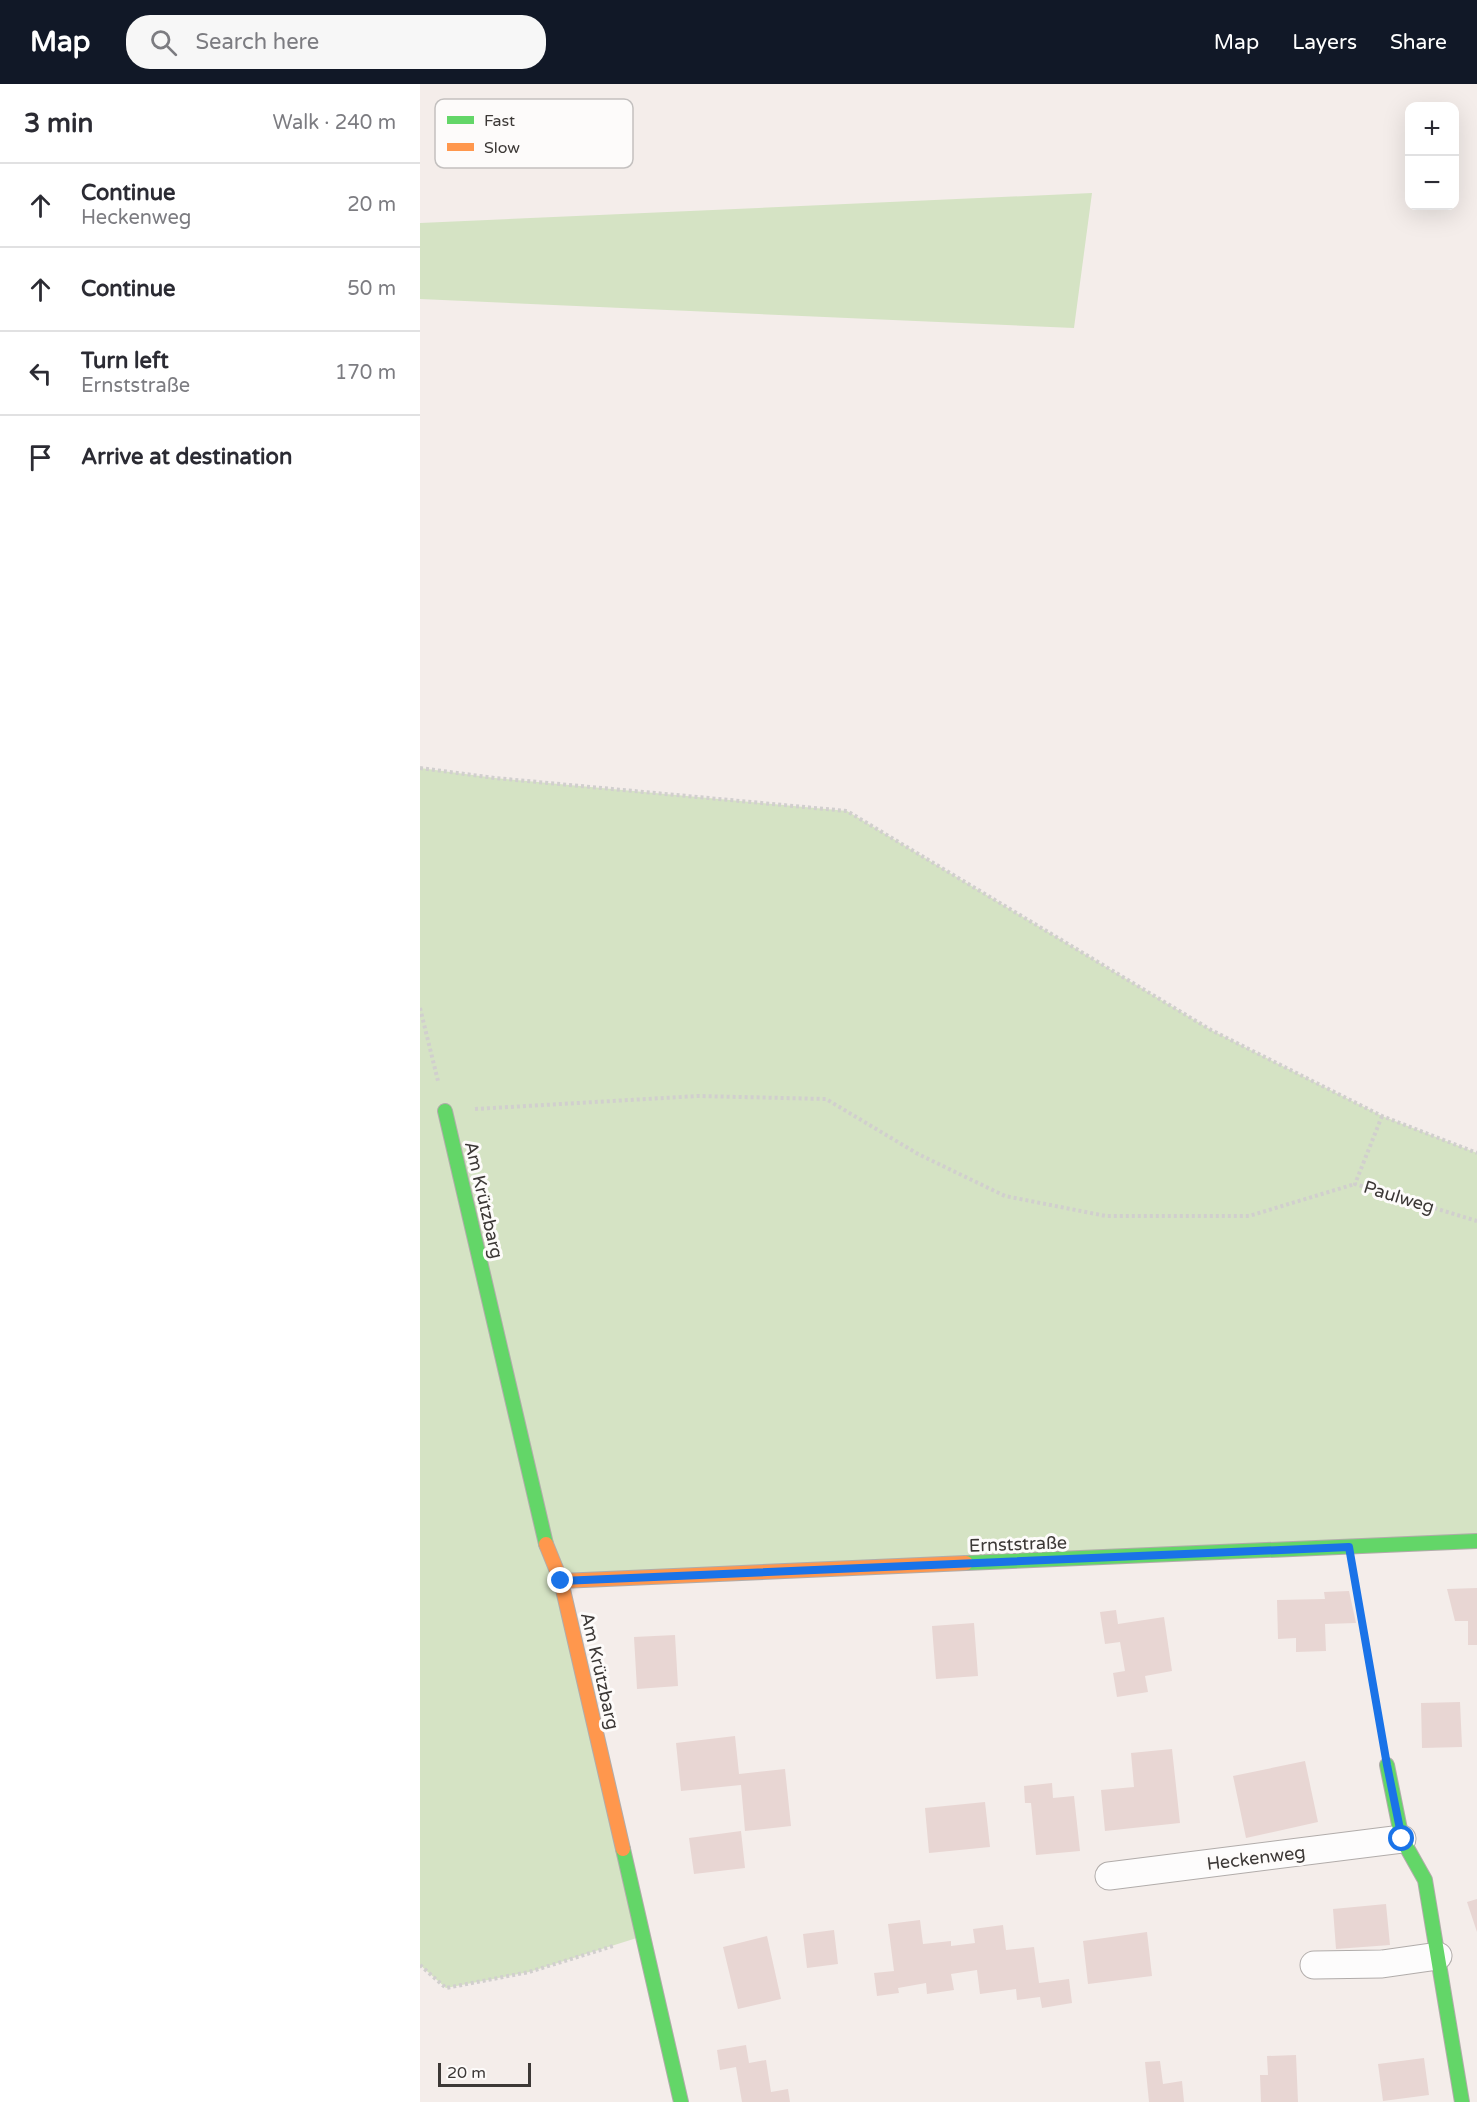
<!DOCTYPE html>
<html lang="en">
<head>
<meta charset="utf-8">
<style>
  :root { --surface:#fff; --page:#f7f7f7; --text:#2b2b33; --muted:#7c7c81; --line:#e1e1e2; --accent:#111827 }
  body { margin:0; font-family:"Varela Round",sans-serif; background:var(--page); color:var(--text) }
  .controls { position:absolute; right:18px; top:18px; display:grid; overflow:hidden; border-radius:12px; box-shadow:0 6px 24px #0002 }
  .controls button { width:54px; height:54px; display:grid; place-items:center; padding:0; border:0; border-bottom:2px solid var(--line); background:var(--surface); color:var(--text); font:30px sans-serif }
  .scale { position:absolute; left:18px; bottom:15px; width:93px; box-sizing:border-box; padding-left:6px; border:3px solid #3c3836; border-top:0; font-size:16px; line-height:21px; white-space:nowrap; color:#3c3836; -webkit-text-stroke:4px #fdfbfa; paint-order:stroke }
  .stop { position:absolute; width:18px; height:18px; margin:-14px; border:4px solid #1a73e8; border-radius:50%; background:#fff }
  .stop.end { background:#1a73e8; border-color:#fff; box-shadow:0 2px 6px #0008 }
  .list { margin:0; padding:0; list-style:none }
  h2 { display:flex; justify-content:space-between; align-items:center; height:78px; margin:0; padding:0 24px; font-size:26px }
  h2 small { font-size:20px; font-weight:400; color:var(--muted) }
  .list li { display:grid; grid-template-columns:39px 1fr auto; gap:18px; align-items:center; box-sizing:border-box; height:84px; padding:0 24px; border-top:2px solid var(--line) }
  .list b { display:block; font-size:22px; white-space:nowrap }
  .list p { margin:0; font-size:20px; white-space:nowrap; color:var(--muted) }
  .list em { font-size:20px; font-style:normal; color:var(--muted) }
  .icon { flex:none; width:33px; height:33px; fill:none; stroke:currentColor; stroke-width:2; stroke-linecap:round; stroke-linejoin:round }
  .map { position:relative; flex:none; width:1057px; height:2018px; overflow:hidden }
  header { display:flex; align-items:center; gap:36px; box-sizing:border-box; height:84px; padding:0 30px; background:var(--accent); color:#fff }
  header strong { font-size:28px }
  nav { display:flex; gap:33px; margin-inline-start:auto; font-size:21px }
  .search { width:420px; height:54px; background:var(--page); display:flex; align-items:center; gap:15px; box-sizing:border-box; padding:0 21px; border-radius:24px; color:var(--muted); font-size:22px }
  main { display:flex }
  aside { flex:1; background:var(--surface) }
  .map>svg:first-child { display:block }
  .green { fill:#d5e3c4 }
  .building { fill:#e8d6d3 }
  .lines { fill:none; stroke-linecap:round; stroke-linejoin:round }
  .street-casing { stroke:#b1acaa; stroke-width:29 }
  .fast-casing { stroke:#b1acaa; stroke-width:16 }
  .slow-casing { stroke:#b1acaa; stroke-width:16 }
  .path { stroke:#d1cfce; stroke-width:4; stroke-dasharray:3 3; stroke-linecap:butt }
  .street { stroke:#fdfcfc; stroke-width:27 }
  .fast { stroke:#63d668; stroke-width:14 }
  .slow { stroke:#ff974d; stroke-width:14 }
  .route { stroke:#1a73e8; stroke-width:8 }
  .labels { text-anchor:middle; stroke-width:6; stroke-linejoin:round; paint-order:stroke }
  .street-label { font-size:18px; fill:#3c3836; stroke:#fdfbfa }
  .key { fill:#fdfbfa; stroke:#c3c0bf; stroke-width:1.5 }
  .key-label { font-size:16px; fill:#3c3836 }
</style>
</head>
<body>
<header>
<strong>Map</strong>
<div class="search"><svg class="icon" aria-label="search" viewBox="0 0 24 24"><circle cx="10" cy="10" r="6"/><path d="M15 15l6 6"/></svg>Search here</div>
<nav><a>Map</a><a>Layers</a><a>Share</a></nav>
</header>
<main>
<aside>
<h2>3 min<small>Walk · 240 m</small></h2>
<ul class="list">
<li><svg class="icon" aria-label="ahead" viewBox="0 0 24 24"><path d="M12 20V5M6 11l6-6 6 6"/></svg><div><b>Continue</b><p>Heckenweg</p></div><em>20 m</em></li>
<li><svg class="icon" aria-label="ahead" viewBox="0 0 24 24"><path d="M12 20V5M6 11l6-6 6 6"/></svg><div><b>Continue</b></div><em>50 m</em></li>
<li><svg class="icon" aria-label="left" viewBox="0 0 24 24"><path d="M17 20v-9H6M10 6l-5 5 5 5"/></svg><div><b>Turn left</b><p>Ernststraße</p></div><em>170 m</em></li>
<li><svg class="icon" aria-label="arrive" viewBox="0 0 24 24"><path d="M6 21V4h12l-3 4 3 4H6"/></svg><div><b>Arrive at destination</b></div></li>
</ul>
</aside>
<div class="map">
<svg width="1057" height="2018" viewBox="0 0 1057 2018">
  <rect width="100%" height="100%" fill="#f4edea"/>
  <path class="green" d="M672 109 654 244 0 215V139Z
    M0 684 75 694 427 727 791 946 962 1032 1057 1069V1457L141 1497 223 1852 109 1888 26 1904 0 1881Z"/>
  <path class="building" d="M1057 1504V1561H1048V1537H1035L1027 1505Z
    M929 1507 936 1539 905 1540 906 1567 876 1568V1554L858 1555 857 1516 905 1515 904 1508Z
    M696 1526 698 1540 744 1533 752 1587 725 1592 728 1608 697 1613 693 1589 705 1587 700 1558 685 1560 680 1528Z
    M554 1539 558 1592 516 1595 512 1542Z
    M255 1551 258 1602 217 1605 214 1553Z
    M1040 1618 1042 1663 1002 1664 1001 1619Z
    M315 1652 319 1690 365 1685 371 1742 325 1747 321 1701 261 1707 256 1659Z
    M752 1665 760 1739 685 1747 681 1706 714 1703 711 1669Z
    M885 1677 898 1738 826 1754 813 1692Z
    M632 1699 633 1714 654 1712 660 1767 616 1771 611 1719H605L604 1702Z
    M565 1718 570 1763 509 1769 505 1724Z
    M321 1747 325 1784 274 1790 269 1754Z
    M1057 1815V1848L1047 1818Z
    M966 1820 970 1861 916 1865 913 1825Z
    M500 1836 503 1860 531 1857V1862L555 1859 553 1845 583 1841 586 1866 614 1863 619 1899 649 1895 652 1919 622 1924 620 1913 597 1916 596 1905 560 1910 557 1886 531 1890 534 1906 507 1910 506 1899 478 1904 479 1909 457 1912 454 1889 474 1887 468 1840Z
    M414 1846 418 1880 387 1884 383 1850Z
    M727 1848 732 1892 668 1900 663 1857Z
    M347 1852 361 1915 318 1925 303 1863Z
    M326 1961 329 1979 346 1976 351 2008 368 2005 370 2018H322L316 1983 300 1986 297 1966Z
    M876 1971 878 2018H841L840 1991H848L847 1972Z
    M1004 1974 1009 2011 963 2017 958 1980Z
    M740 1977 743 2000 762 1997 764 2018H729L725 1978Z"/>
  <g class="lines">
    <g class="street-casing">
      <path id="street" d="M689 1792 982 1755
        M894 1881 962 1880 1018 1872"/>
    </g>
    <g class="fast-casing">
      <path id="fast" d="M25 1027 126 1460
        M546 1479 1057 1457
        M967 1681 982 1755 1005 1796 1042 2018
        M203 1765 261 2018"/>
    </g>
    <g class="slow-casing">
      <path id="slow" d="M126 1460 141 1497 203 1765
        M141 1497 546 1479"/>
    </g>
    <path class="path" d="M0 684 75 694 427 727 791 946 962 1032 1057 1069
      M0 924 18 997
      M55 1025 278 1012 406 1015 498 1070 585 1112 686 1132H829L935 1100
      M962 1032 935 1100 1057 1137
      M934 1493 962 1651
      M0 1881 26 1904 109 1888 193 1862"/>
    <use href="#street" class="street"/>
    <use href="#fast" class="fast"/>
    <use href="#slow" class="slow"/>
  </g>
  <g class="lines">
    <path class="route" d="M141 1497 929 1463 967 1681 982 1755"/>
  </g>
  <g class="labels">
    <g class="street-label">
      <text transform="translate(979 1113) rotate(17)" y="6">Paulweg</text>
      <text transform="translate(64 1116) rotate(77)" y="6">Am Krützbarg</text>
      <text transform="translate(598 1460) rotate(-2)" y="6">Ernststraße</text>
      <text transform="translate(180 1587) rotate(77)" y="6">Am Krützbarg</text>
      <text transform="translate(836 1774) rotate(-7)" y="6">Heckenweg</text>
    </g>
  </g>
  <rect x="15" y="15" width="198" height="69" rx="9" class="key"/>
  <rect x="27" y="32" width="27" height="8" fill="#63d668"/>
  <rect x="27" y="59" width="27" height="8" fill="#ff974d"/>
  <g class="key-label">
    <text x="64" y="42">Fast</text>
    <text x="64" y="69">Slow</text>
  </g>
</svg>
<div class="controls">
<button>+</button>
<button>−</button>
</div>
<div class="scale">20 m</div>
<div class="stop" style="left:982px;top:1755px"></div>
<div class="stop end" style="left:141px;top:1497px"></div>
</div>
</main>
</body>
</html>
